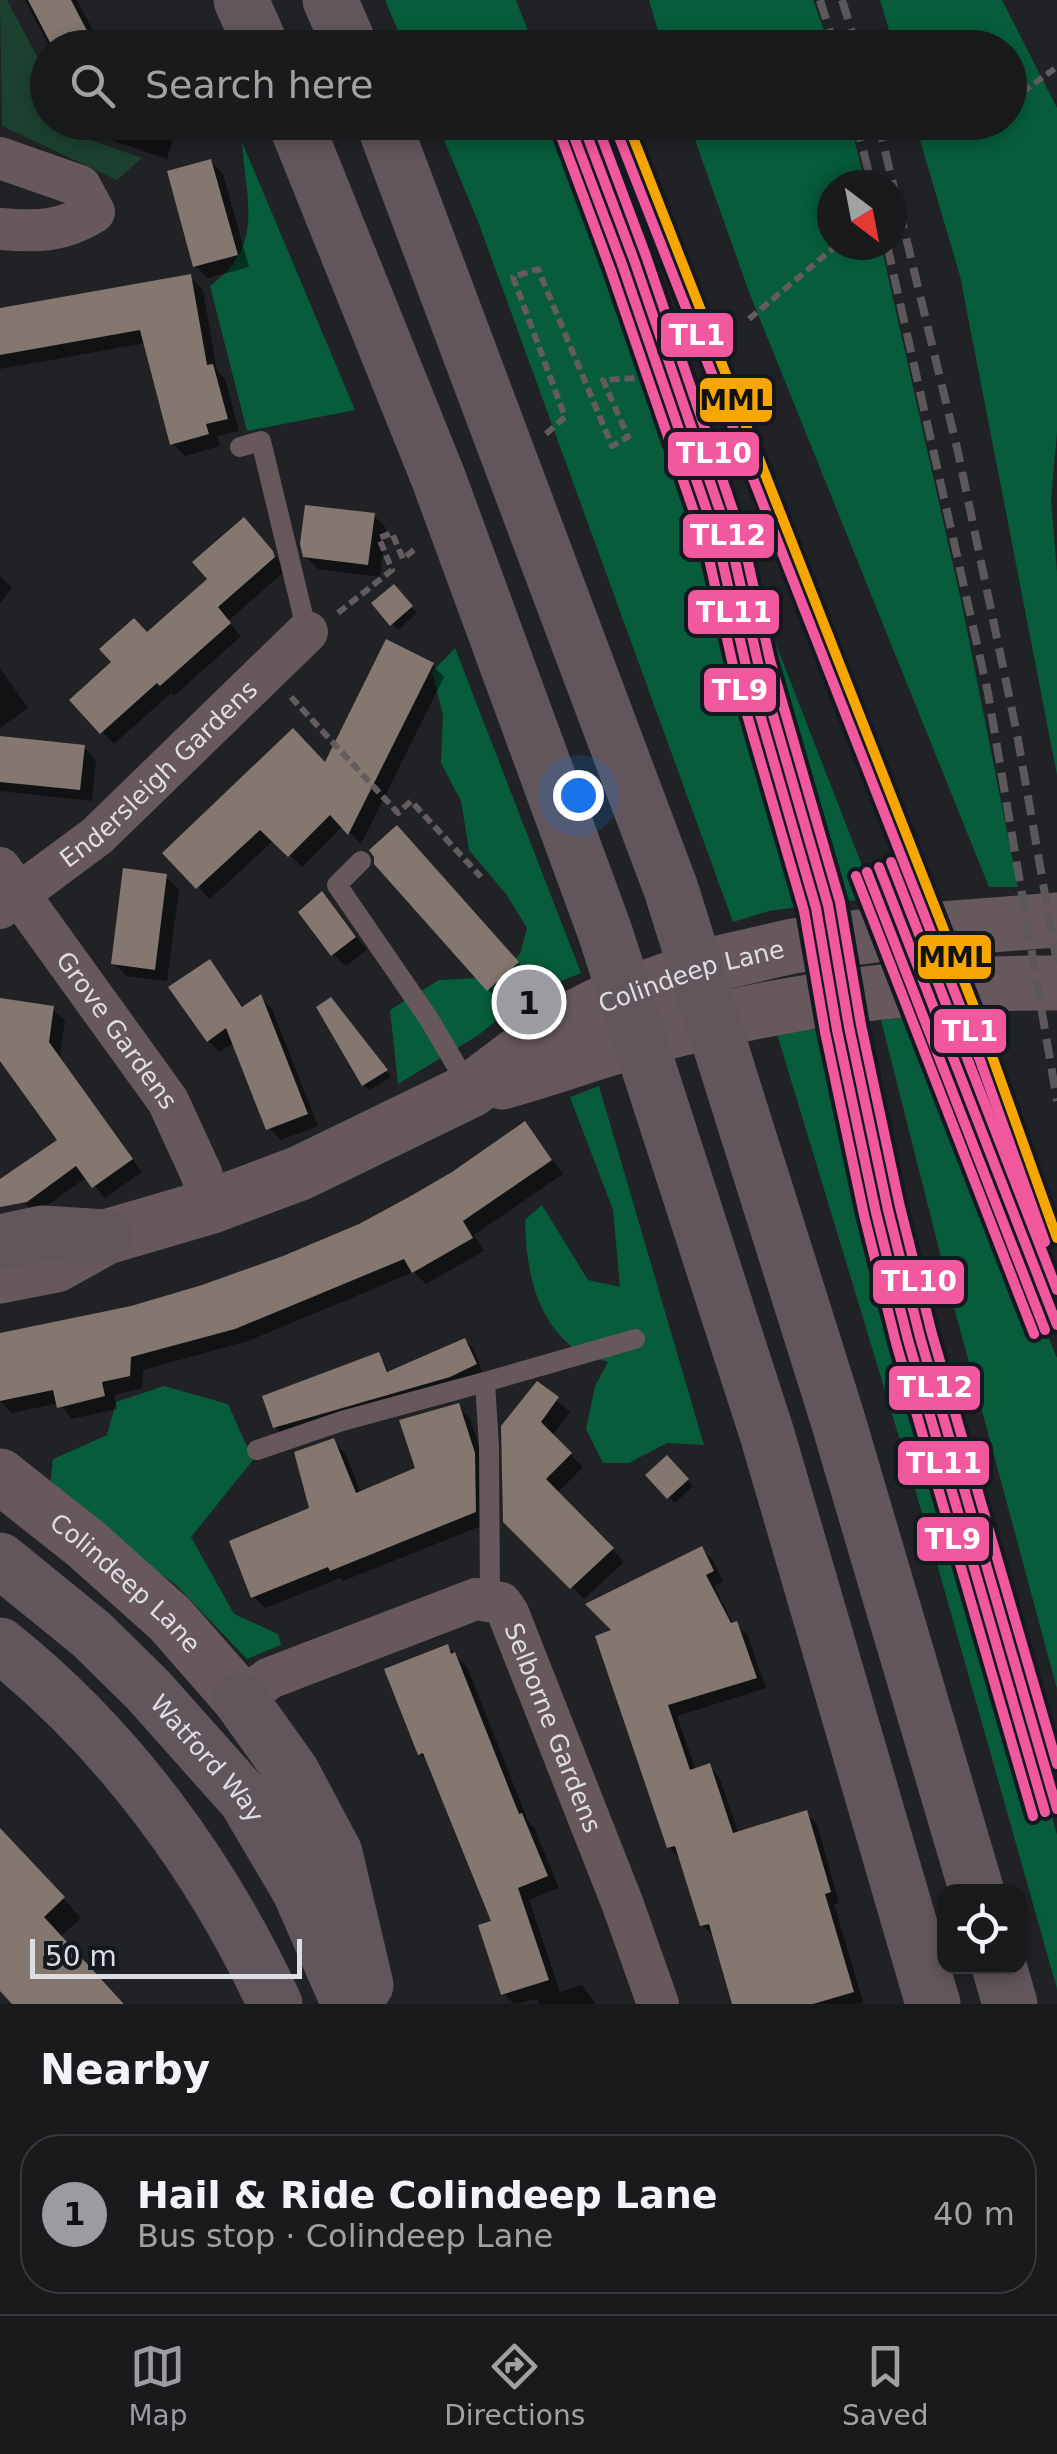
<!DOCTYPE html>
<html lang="en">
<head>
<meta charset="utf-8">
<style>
  :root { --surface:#181a1c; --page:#252729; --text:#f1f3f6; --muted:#9fa1a3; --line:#36383b; --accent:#9a9ca2 }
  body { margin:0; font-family:"DejaVu Sans",sans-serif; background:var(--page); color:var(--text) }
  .controls { position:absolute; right:30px; bottom:30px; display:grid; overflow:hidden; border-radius:20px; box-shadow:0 5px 15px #0003 }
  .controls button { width:90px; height:90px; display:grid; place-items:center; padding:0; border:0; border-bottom:2px solid var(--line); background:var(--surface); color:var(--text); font:50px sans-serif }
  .compass { position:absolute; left:817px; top:170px; width:90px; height:90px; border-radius:50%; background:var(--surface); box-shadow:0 5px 15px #0003; rotate:148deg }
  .scale { position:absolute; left:30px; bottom:25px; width:272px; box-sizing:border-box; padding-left:10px; border:5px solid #dcdee4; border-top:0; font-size:28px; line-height:35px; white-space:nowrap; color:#dcdee4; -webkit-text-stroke:8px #14181f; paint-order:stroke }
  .you { position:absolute; left:578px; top:795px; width:35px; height:35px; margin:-25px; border:8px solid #fff; border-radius:50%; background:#1a73e8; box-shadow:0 0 0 15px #1a73e833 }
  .badge { display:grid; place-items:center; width:65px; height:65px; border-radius:50%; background:var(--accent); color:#111; font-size:32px; font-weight:700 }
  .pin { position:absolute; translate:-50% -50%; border:5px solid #fff; box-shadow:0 2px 10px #0006 }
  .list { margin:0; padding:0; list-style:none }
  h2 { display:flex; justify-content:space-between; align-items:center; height:130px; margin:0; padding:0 40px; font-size:42px }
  h2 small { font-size:32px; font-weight:400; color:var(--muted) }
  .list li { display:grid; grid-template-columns:65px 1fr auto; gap:30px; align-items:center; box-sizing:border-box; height:160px; margin:0 20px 20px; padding:0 20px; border:2px solid var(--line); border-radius:40px }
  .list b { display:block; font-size:38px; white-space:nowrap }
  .list p { margin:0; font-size:32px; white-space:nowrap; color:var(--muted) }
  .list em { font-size:32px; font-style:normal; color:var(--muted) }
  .icon { flex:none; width:55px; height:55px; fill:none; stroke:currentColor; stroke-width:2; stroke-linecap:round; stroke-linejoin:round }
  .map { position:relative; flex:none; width:1057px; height:2004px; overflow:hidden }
  .search { position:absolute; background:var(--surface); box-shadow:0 5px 15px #0003; left:30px; right:30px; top:30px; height:110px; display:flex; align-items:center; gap:25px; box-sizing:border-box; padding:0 35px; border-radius:55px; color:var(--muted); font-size:38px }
  .sheet { height:310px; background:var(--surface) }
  nav { display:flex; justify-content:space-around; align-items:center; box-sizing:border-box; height:140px; border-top:2px solid var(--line); background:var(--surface); font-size:28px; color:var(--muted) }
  nav a { display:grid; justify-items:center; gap:5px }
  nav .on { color:var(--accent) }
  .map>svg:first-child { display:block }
  .green { fill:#1c412f }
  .forest { fill:#065c3b }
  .shadow { fill:#0007 }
  .building { fill:#83776f }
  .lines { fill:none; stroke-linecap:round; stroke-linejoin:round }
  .path { stroke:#635b5e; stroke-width:6; stroke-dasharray:10 5; stroke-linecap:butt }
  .lane { stroke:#67585c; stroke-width:20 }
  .street { stroke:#67585c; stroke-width:42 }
  .primary { stroke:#67585d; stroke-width:55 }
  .highway { stroke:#61565b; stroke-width:55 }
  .rail { stroke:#5c575b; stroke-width:8; stroke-dasharray:20 10; stroke-linecap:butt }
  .rail-1-casing { stroke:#14181f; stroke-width:18 }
  .rail-2-casing { stroke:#14181f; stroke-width:18 }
  .rail-3-casing { stroke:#14181f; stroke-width:18 }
  .rail-4-casing { stroke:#14181f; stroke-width:18 }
  .rail-5-casing { stroke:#14181f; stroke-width:18 }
  .rail-6-casing { stroke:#14181f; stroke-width:18 }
  .rail-1 { stroke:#f7a600; stroke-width:10 }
  .rail-2 { stroke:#f2589e; stroke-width:10 }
  .rail-3 { stroke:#f2589e; stroke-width:10 }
  .rail-4 { stroke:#f2589e; stroke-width:10 }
  .rail-5 { stroke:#f2589e; stroke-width:10 }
  .rail-6 { stroke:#f2589e; stroke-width:10 }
  .labels { text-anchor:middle; stroke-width:10; stroke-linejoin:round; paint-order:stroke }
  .street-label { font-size:25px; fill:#dcdee4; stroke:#14181f }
  .line-badge { stroke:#14181f; stroke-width:4 }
  .badge-label { font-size:28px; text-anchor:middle; font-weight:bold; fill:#fff }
  .pale-badge-label { font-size:28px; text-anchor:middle; font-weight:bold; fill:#111 }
</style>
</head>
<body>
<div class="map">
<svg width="1057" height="2004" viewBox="0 0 1057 2004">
  <rect width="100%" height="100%" fill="#202226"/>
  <path class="green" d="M0 0H7L47 75 48 122 82 123 91 140 142 158 117 180 2 126Z"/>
  <path class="forest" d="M385 0H516L534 47H405Z
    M649 0H813L830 47H663Z
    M880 0H1002L1057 108V432L1051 500 1057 572V775L960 276 915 123 1010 122V48L894 47Z
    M437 123H561L625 293 822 904 769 911 733 922 479 224Z
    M689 123H850L866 185H832V245H881L962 605 1018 887H989L749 292Z
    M242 142 355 410 247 431 210 286C265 245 246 203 242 142Z
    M758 598 875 899 831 902 782 681Z
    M455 648 581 973 530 994 477 1036 398 1084 390 1010 439 980 498 977 520 954 527 928 506 894 469 850 461 801 441 763 443 715 432 672Z
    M927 1015 973 1158 1057 1358V1689L947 1281 881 1020Z
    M827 1028 924 1401 974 1534 1057 1835V1989L932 1546 777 1034Z
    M599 1086 704 1445 667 1443 629 1463H603L586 1429 595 1386 608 1362C597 1358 581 1354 572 1347 534 1315 526 1267 525 1220L542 1205 588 1280 620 1287 613 1210 570 1097Z
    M164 1386 228 1404 253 1460 191 1537 234 1614 278 1634 281 1645 247 1659 176 1585 84 1518 50 1488 53 1459 107 1435 116 1402Z"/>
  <path class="shadow" d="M25 0H77L102 48H50Z
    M178 122 167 159 114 141 96 122Z
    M211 161 223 174 249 267 208 278 195 266Z
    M191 277 203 290 217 371 225 379 239 431 217 436 220 446 185 456 172 443 146 343 0 369V310Z
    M374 516 386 528 380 577 318 569 305 556Z
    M256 532 286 570 228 621 241 636 174 696 171 693 114 744 102 732 147 635 210 579Z
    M0 576 12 588 0 603Z
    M393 587 417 613 398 630 374 603Z
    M432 665 444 677 361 844 343 826 302 867 274 840 210 899 166 853 326 765Z
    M0 668 28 708 0 728Z
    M0 739 84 747 96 760 92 801 0 791Z
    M416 847 536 982 507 1008 488 990Z
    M166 877 179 889 167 981 126 976 114 963Z
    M322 894 367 950 346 966 333 954Z
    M209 962 245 1008 260 997 272 1009 318 1126 281 1140 269 1128 235 1042 220 1052 208 1041Z
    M0 1000 52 1008 65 1021 58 1069 0 1060Z
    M336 1006 391 1077 369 1090 364 1085Z
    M65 1069 142 1172 105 1198 87 1177 34 1215 6 1178 61 1141Z
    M525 1124 563 1174 474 1235 484 1251 426 1284 414 1272 248 1341 143 1370 142 1388 114 1395 117 1409 72 1419 59 1403 12 1413 0 1401V1336L132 1308 203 1288 360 1227 453 1174Z
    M465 1341 473 1348 483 1373 283 1435 275 1427 379 1355 390 1373Z
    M538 1385 570 1412 552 1436 583 1467 557 1493 624 1562 584 1599 506 1521Z
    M458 1406 470 1418 486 1467V1524L343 1581 340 1578 265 1608 253 1596 312 1510 333 1441 345 1453 361 1493 418 1469Z
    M667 1459 693 1486 675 1503 648 1475Z
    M701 1549 712 1559 723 1582 714 1586 734 1625 747 1634 766 1688 677 1716 696 1771 709 1766 719 1777 739 1834 806 1813 817 1824 839 1903 834 1904 863 2002 858 2004H738L713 1936 703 1925 679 1858 669 1847 616 1632Z
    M447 1647 467 1667 528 1821 534 1828 559 1888 529 1900 560 1992 582 1985 596 2004H539L537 1999 514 2004 504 1994 494 1922 430 1764 420 1754Z
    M0 1845 25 1857 81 1918 60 1937 125 2004H16L0 1987Z"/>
  <path class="building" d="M28 0H71L96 48H53Z
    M211 159 238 255 193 267 167 171Z
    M191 274 207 365 213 364 228 419 206 424 209 434 170 445 140 330 0 355V308Z
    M305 505 375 513 368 565 303 557 300 544Z
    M244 517 273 551 275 557 218 607 231 623 160 686 157 683 100 734 69 700 111 662 99 649 134 618 147 632 207 579 192 562Z
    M394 584 413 606 390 626 371 603Z
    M386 639 434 663 348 835 330 815 288 857 260 830 196 889 162 853 293 728 325 762Z
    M0 736 85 745 80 790 0 782Z
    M397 825 519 962 487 991 374 864V857L369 850Z
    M123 868 167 874 155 970 111 964Z
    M322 891 356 937 331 956 298 912Z
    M210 959 242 1007 261 994 308 1114 266 1130 226 1028 207 1042 168 987Z
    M331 997 388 1070 362 1086 316 1007Z
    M0 998 54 1006 49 1042 133 1159 92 1188 76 1166 27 1202 0 1207V1179L57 1140 0 1061Z
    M525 1121 552 1160 463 1221 473 1238 412 1273 404 1259 235 1329 131 1357 130 1376 102 1382 105 1396 57 1408 53 1390 0 1401V1333L131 1306 202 1285 283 1256 359 1224 409 1197 452 1172Z
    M465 1338 477 1364 450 1377 273 1428 262 1396 379 1352 387 1372Z
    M537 1381 559 1397 541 1422 572 1453 546 1479 614 1548 570 1589 503 1522 501 1426Z
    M459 1403 475 1453 476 1512 330 1571 328 1567 251 1598 229 1541 309 1508 294 1452 334 1438 356 1493 415 1468 399 1420Z
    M667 1455 689 1479 667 1499 645 1475Z
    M702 1546 714 1571 706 1575 731 1623 737 1621 757 1678 668 1705 690 1770 710 1763 733 1833 807 1810 831 1892 825 1894 854 1992 813 2004H732L709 1924 700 1926 675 1846 667 1848 595 1636 611 1630 585 1604Z
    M448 1644 451 1654 455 1652 519 1814 522 1813 548 1876 518 1888 549 1980 501 1995 478 1925 491 1921 423 1753 418 1755 384 1669Z
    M0 1828 65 1897 44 1917 124 2004H12L0 1991Z"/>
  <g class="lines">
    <path class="path" d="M1010 101 1057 67
      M964 135 981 122
      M749 319 837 245
      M546 434 565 417 513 277 538 269 612 446 628 437 603 380 654 377
      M338 613 392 570 379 538 392 533 403 559 416 548
      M291 697 398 813 411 801 481 877"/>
    <path class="lane" d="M240 447 261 441 307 632
      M361 861 337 885 429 1019 470 1089
      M485 1382 635 1339
      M257 1450 342 1421 485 1382 489 1447 490 1599"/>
    <g class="street">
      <path d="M0 158 80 186 94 212C63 232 36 232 0 229"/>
      <path id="s1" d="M0 868 168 1101 201 1173 212 1206"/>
      <path id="s2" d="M0 908 97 836 307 632"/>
      <path id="s3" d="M240 1699 270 1678 476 1599 501 1603 508 1613 623 1905 658 2004"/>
    </g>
    <g class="primary">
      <path d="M502 1082C556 1067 609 1047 663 1033 792 999 924 982 1057 983"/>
      <path id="s4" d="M0 1276 56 1265 106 1237 212 1206 300 1173 471 1090 552 1029 601 1004 706 966 793 946 890 933 1057 920"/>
      <path id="s5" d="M0 1476 86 1544 170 1619 240 1699"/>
    </g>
    <g class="highway">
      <path d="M241 0 262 48"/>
      <path d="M330 0 351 48"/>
      <path d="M295 122 438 477 605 932 767 1434 933 2004"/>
      <path d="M383 122 671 889 837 1417 977 1892"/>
      <path d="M0 1242 42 1233 106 1237"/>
      <path id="s6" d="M0 1560 91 1634 148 1690 246 1800 299 1890 349 2004"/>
      <path d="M0 1645C118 1739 212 1867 275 2004"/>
      <path d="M240 1699 292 1772 335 1853 366 1985"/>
      <path d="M999 1966 1010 2004"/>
    </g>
    <path class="rail" d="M820 0 835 48
      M842 0 857 48
      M856 122 872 185
      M878 122 958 452 1017 734 1057 963
      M887 245 988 693 1057 1101"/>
    <g class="rail-1-casing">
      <path id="rail-1" d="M627 122 978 1017 1057 1238"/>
    </g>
    <g class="rail-2-casing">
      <path id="rail-2" d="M582 122 634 260 731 543 758 663 828 905 849 1027 888 1210 920 1337 1057 1809
        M879 867 1057 1325"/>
    </g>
    <g class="rail-3-casing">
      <path id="rail-3" d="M570 126 622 264 719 546 746 666 816 908 837 1030 876 1213 908 1340 1045 1812
        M867 872 1045 1330"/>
    </g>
    <g class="rail-4-casing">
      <path id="rail-4" d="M596 122 646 256 743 540 770 660 840 902 861 1025 900 1207 932 1334 1057 1764
        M891 862 1057 1290"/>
    </g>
    <g class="rail-5-casing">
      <path id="rail-5" d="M559 131 610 268 707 550 734 670 804 911 825 1032 864 1215 896 1343 1033 1816
        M856 876 1034 1334"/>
    </g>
    <g class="rail-6-casing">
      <path id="rail-6" d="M615 127 966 1021 1045 1242"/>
    </g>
    <use href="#rail-1" class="rail-1"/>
    <use href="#rail-2" class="rail-2"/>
    <use href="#rail-3" class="rail-3"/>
    <use href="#rail-4" class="rail-4"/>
    <use href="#rail-5" class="rail-5"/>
    <use href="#rail-6" class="rail-6"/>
  </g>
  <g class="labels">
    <g class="street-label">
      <text dy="9" stroke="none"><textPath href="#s2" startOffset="208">Endersleigh Gardens</textPath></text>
      <text dy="9" stroke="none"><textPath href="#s4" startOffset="760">Colindeep Lane</textPath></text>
      <text dy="9" stroke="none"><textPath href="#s1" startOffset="200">Grove Gardens</textPath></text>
      <text dy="9" stroke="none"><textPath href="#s5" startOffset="165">Colindeep Lane</textPath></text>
      <text dy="9" stroke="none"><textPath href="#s3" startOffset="418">Selborne Gardens</textPath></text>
      <text dy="9" stroke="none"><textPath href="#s6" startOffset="288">Watford Way</textPath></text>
    </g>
  </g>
  <g class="line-badge">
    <rect x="659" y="311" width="76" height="48" rx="10" fill="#f2589e"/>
    <rect x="698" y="376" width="76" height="48" rx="10" fill="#f7a600"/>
    <rect x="666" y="430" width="95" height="48" rx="10" fill="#f2589e"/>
    <rect x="681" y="512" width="95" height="48" rx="10" fill="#f2589e"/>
    <rect x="686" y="588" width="95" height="48" rx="10" fill="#f2589e"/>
    <rect x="702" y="666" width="76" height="48" rx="10" fill="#f2589e"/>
    <rect x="916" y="933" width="77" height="48" rx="10" fill="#f7a600"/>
    <rect x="932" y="1007" width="76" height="48" rx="10" fill="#f2589e"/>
    <rect x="871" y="1258" width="95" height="48" rx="10" fill="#f2589e"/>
    <rect x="887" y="1364" width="95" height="48" rx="10" fill="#f2589e"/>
    <rect x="896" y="1439" width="95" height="48" rx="10" fill="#f2589e"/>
    <rect x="915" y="1515" width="76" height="48" rx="10" fill="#f2589e"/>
  </g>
  <g class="badge-label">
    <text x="697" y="345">TL1</text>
    <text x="714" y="463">TL10</text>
    <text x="728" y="545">TL12</text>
    <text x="734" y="622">TL11</text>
    <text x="740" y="700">TL9</text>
    <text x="970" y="1041">TL1</text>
    <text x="919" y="1291">TL10</text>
    <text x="935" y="1397">TL12</text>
    <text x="944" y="1473">TL11</text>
    <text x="953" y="1549">TL9</text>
  </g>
  <g class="pale-badge-label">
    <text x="736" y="410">MML</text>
    <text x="955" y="967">MML</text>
  </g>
</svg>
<div class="controls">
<button><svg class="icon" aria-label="locate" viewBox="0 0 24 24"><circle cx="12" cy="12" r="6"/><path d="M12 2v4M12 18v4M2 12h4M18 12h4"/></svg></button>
</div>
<svg class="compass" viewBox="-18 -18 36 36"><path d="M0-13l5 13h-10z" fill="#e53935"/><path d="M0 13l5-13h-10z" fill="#9fa1a3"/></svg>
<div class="scale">50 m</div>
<div class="you"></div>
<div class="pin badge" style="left:529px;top:1002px">1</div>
<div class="search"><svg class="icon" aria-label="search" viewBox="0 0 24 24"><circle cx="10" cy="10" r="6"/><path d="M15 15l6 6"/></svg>Search here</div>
</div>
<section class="sheet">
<h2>Nearby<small></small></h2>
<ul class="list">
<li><span class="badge">1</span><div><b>Hail &amp; Ride Colindeep Lane</b><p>Bus stop · Colindeep Lane</p></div><em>40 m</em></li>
</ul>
</section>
<nav>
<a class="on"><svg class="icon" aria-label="map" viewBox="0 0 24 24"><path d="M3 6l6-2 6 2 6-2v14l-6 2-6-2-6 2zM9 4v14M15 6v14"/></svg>Map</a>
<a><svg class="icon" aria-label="directions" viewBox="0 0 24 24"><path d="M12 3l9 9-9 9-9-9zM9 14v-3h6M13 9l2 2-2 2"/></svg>Directions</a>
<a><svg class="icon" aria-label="saved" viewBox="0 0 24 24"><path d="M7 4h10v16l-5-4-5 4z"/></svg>Saved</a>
</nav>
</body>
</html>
